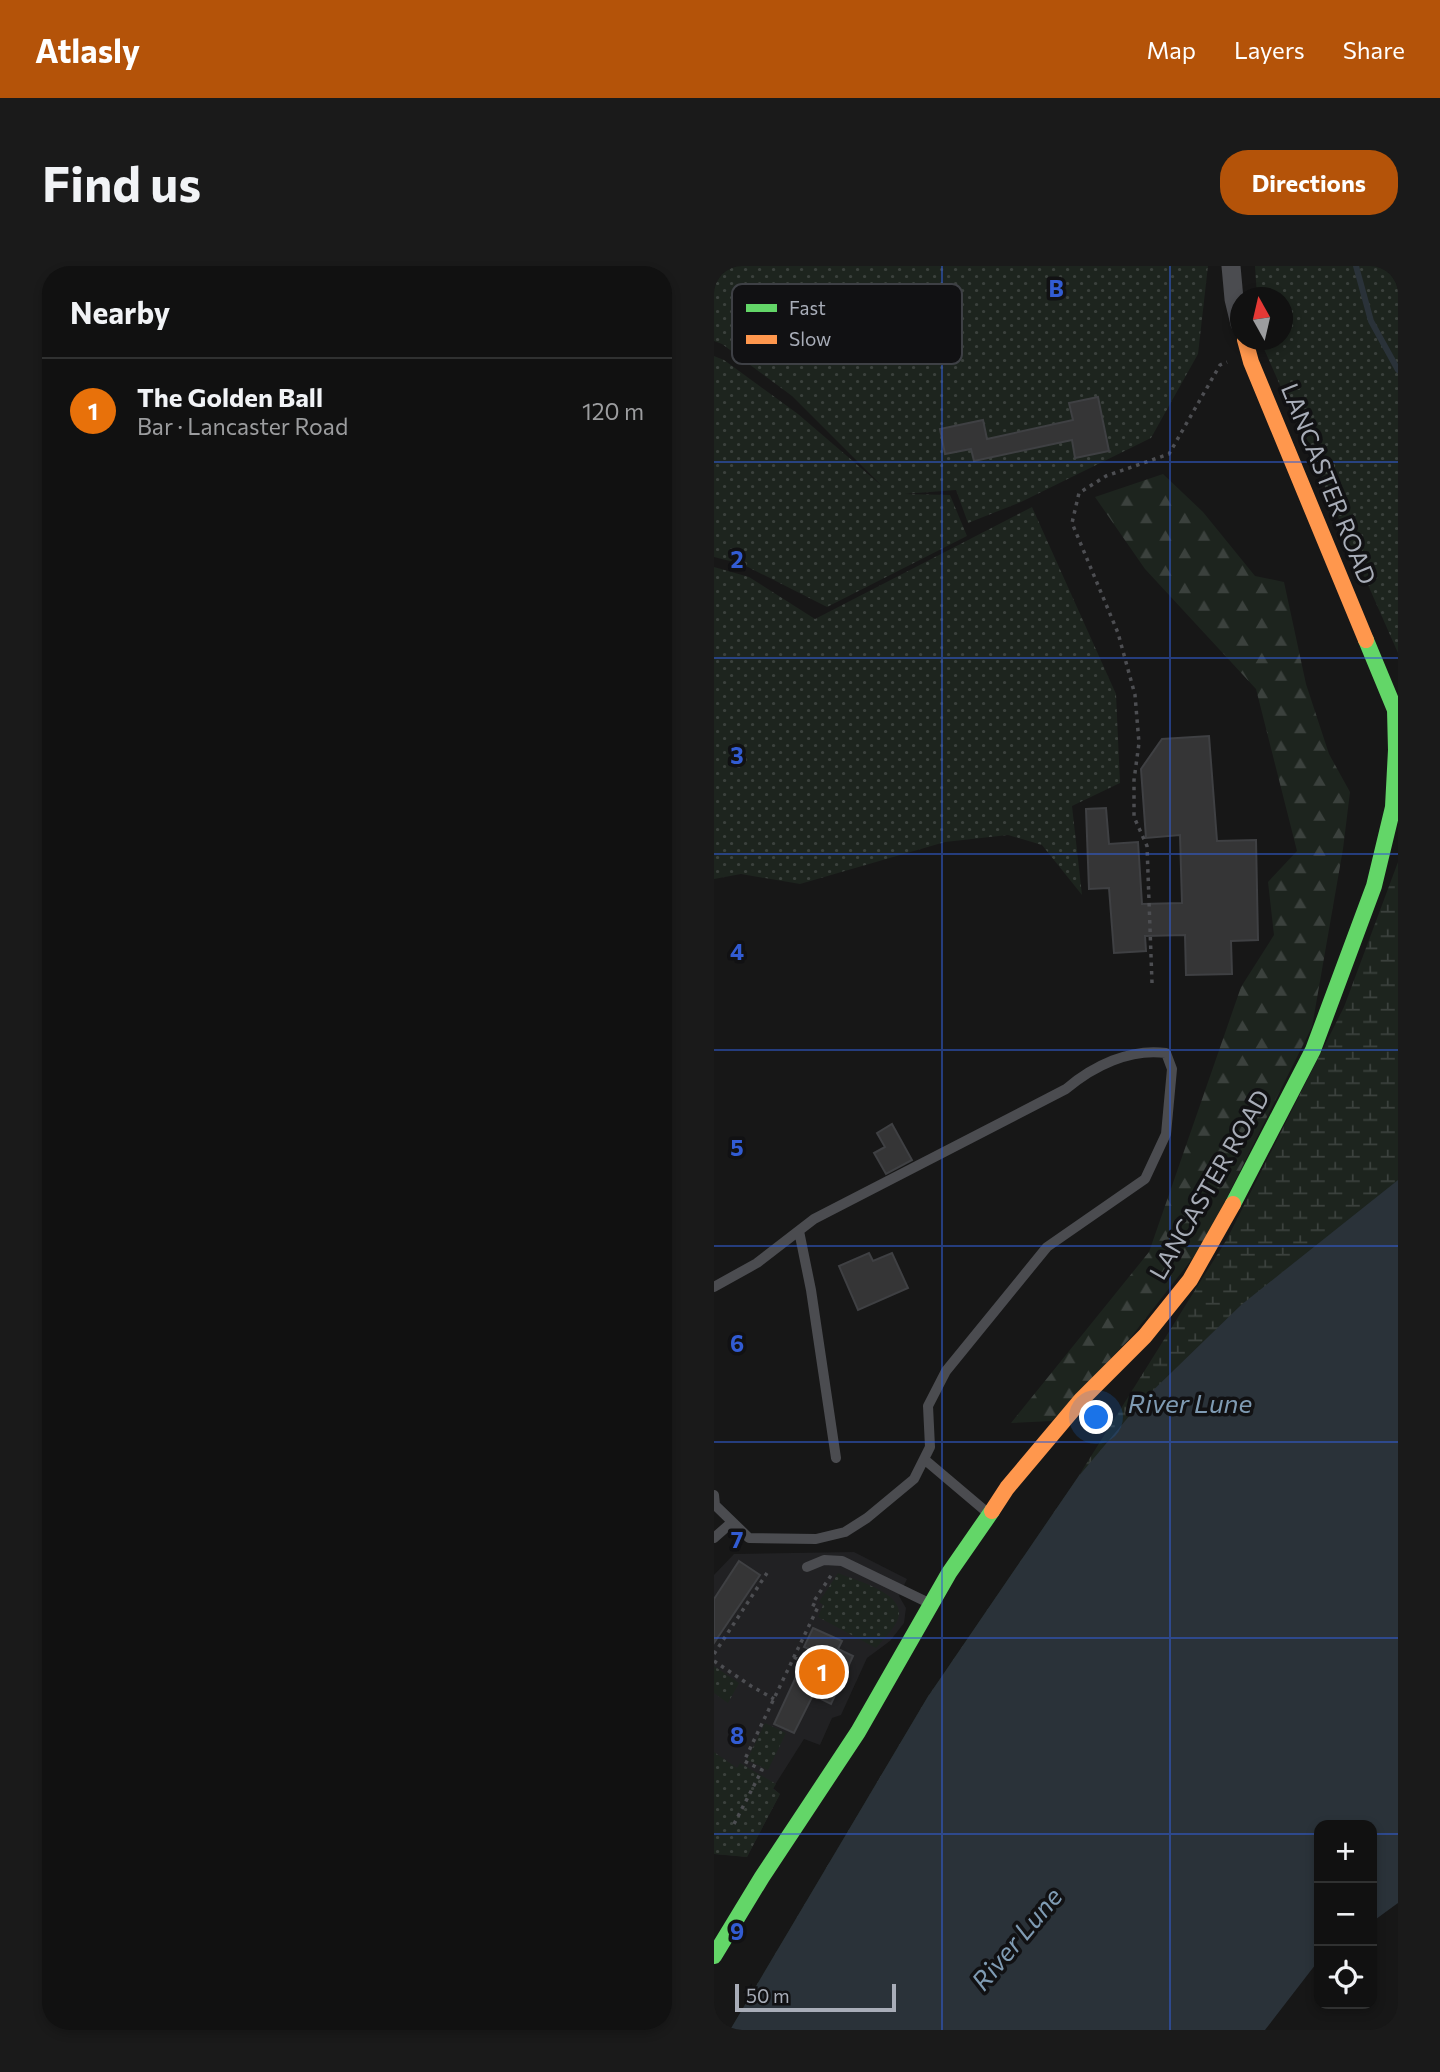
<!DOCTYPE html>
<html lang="en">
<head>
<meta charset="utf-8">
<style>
  :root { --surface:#111; --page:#1a1a1a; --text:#f1f3f6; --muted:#9c9d9f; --line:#303131; --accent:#b45309 }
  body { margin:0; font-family:Commissioner,sans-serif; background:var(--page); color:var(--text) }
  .controls { position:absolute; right:21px; bottom:21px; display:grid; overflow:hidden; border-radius:14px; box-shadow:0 4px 10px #0003 }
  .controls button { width:63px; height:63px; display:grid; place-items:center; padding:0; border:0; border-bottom:2px solid var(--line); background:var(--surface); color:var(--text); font:35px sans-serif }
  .compass { position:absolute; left:516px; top:21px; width:63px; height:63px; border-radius:50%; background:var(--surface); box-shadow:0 4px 10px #0003; rotate:352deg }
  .scale { position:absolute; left:21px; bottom:18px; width:161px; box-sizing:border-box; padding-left:7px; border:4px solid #a8adb8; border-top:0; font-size:19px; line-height:24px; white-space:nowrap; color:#a8adb8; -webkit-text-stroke:5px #111113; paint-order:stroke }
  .you { position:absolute; left:383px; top:1152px; width:24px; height:24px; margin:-18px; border:5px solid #fff; border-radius:50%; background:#1a73e8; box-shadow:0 0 0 10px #1a73e833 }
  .badge { display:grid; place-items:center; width:46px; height:46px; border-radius:50%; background:var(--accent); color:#fff; font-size:23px; font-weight:700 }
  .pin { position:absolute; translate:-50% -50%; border:4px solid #fff; box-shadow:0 2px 7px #0006 }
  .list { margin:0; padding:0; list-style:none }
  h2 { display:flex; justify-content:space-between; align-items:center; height:91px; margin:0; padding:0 28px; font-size:30px }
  h2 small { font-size:23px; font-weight:400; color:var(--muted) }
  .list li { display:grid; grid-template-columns:46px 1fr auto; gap:21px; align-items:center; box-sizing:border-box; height:105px; padding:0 28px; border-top:2px solid var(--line) }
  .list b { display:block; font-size:26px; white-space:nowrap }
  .list p { margin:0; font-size:23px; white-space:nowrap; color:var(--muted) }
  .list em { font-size:23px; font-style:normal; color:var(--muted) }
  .icon { flex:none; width:38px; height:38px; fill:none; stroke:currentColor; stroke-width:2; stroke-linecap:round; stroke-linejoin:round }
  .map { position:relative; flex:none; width:684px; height:1764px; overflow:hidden; border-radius:28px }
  header { display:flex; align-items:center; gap:42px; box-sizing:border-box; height:98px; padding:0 35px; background:var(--accent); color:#fff }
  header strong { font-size:33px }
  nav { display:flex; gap:38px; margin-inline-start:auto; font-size:24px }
  .intro { display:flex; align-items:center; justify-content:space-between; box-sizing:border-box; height:168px; padding:0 42px }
  h1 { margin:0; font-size:49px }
  .button { padding:18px 32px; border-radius:28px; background:var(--accent); color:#fff; font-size:24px; font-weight:700 }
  main { display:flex; gap:42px; padding:0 42px }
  aside { flex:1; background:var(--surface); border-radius:28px; box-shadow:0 4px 10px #0003 }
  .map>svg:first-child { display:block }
  .built { fill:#212123 }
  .green { fill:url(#green-dots) }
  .forest { fill:url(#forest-firs) }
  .wetland { fill:url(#wetland-marsh) }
  .water { fill:#2a3239 }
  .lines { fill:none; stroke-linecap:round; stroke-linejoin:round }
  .stream { stroke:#2a3239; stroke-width:6 }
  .building { fill:#353536; stroke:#3f4043; stroke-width:2 }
  .path { stroke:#4d4e52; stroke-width:3.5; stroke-dasharray:3.5 5; stroke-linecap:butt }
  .lane { stroke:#4b4c50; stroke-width:10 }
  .street { stroke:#4b4c50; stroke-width:19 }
  .fast { stroke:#63d668; stroke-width:16 }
  .slow { stroke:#ff974d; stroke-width:16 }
  .grid { fill:none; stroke:#325cd3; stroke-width:2; stroke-opacity:0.55 }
  .labels { text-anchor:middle; stroke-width:7; stroke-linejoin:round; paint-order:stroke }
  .street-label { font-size:24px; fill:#a8adb8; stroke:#111113 }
  .water-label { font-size:26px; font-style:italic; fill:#7f9bb3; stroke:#111113 }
  .key { fill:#111113; stroke:#3e4045; stroke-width:2 }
  .key-label { font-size:19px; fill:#a8adb8 }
  .grid-label { font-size:23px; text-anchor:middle; font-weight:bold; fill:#325cd3; stroke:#111113; stroke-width:7; stroke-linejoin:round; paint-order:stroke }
</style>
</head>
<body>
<header>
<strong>Atlasly</strong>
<nav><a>Map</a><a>Layers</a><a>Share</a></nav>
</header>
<div class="intro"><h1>Find us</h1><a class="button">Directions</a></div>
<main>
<aside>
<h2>Nearby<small></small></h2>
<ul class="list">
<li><span class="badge" style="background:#e8710a">1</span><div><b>The Golden Ball</b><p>Bar · Lancaster Road</p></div><em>120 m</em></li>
</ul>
</aside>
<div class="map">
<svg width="684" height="1764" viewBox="0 0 684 1764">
  <defs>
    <pattern id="green-dots" width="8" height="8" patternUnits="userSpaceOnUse" patternTransform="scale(1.75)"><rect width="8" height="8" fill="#1d241e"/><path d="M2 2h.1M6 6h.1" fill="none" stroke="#3b413d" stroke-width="1.8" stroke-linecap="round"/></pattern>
    <pattern id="forest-firs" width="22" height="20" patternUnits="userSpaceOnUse" patternTransform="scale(1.75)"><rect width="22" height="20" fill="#1d241e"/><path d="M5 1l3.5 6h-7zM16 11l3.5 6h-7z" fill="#3b413d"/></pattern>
    <pattern id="wetland-marsh" width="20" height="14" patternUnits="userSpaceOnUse" patternTransform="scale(1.75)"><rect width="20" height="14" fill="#1d241e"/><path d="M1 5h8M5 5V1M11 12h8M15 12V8" fill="none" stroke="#3b413d"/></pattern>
  </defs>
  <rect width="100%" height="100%" fill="#171717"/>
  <path class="built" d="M140 1286 193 1313 185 1330 192 1342 190 1357 176 1375 153 1392 127 1449 118 1452 106 1479 90 1473 59 1522 66 1528 33 1591 0 1588V1309L20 1288Z"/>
  <path class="green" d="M0 0H494L484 88 437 172 307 236 254 257 242 224 190 228 236 229 253 270 113 341 28 298 0 291V90L10 94 84 148 168 220 78 130 8 78 0 75Z
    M541 0H684V387L547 76V74H568V32L543 31Z
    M318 241 402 428 406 517 358 540 368 629 328 579 294 569 231 576 86 618 27 608 0 613V301L35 311 101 353Z
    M124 1307C143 1315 196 1328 183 1355 178 1365 169 1374 162 1382L104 1351 109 1339 105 1336Z
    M0 1400 25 1417 14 1437 0 1427Z
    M51 1457 72 1467 54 1504 33 1494Z
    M0 1486 23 1502 26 1497 62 1518 59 1523 66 1528 33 1591 0 1588Z"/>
  <path class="forest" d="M449 208 489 246 541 310 570 316 592 418 615 488 636 526 629 583 598 761 489 979 417 1071 338 1155 297 1157 435 986 527 721 560 669 554 616 583 585 542 423 431 303 381 231Z"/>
  <path class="wetland" d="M684 596V996L16 1764 213 1432 364 1211 513 973 630 741Z"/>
  <path class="water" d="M684 914V1637L658 1656V1559H605V1694L551 1764H16L213 1432 364 1211 427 1136 527 1039Z"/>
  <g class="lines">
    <path class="stream" d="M642 0 657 55 684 104"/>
  </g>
  <path class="building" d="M384 131 395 185 361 192 358 174 260 195 257 183 231 188 226 163 269 154 273 173 359 154 355 137Z
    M495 470 503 575 542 574 544 674 517 675 518 708 472 709 471 669 431 670 432 685 400 687 395 622 375 623 372 543 392 542 395 578 424 576 428 638 468 637 466 569 432 572 427 503 448 473Z
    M178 858 198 894 172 908 160 887 171 881 163 867Z
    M155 987 159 995 178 987 194 1022 144 1044 125 1000Z
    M25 1295 46 1309 0 1377V1333Z
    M99 1362 128 1375 124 1383 139 1390 117 1438 99 1429 80 1467 60 1458 95 1383 90 1381Z"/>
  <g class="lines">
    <path class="path" d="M438 717 433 580 420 551V514L425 477 421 429 404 367 358 257 365 227 392 210 455 188 506 99 513 96
      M0 1388 53 1307
      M80 1391 89 1396
      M0 1395 37 1420 60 1433
      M20 1558 48 1504 30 1495 104 1341 98 1338 118 1308"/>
    <path class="lane" d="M85 965 97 1024 122 1192
      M0 1021 43 997 100 953 352 823C379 800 416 782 452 787L458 803 452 868 431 913 333 981 232 1105 214 1140 216 1181 200 1213 153 1252 131 1266 102 1273 35 1272 1 1239 0 1229
      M210 1193 275 1248
      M0 1272 17 1257
      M93 1301 110 1294 128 1295 217 1338"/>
    <path class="street" d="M517 0 520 33 526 58"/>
    <path class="fast" d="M519 938 599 784 660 620 679 541 682 484 681 444 652 374
      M0 1690 48 1611 144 1466 235 1307 278 1245"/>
    <path class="slow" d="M531 74 537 96 652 374
      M278 1245 293 1222 367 1134 431 1070 476 1014 519 938"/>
  </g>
  <path class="grid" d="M228 0V1764M456 0V1764M0 196H684M0 392H684M0 588H684M0 784H684M0 980H684M0 1176H684M0 1372H684M0 1568H605M658 1568H684"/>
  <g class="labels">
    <g class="street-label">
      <text transform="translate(614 218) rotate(68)" y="8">LANCASTER ROAD</text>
      <text transform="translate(496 919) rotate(-60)" y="8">LANCASTER ROAD</text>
    </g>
    <g class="water-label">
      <text x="476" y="1147">River Lune</text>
      <text transform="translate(303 1673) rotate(-50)" y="9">River Lune</text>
    </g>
  </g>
  <rect x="18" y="18" width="230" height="80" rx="10" class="key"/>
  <rect x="32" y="38" width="31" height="8" fill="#63d668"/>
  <rect x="32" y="69" width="31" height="9" fill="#ff974d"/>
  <g class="key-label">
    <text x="75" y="49">Fast</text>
    <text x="75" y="80">Slow</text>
  </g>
  <g class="grid-label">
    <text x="342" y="31">B</text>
    <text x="23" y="302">2</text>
    <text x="23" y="498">3</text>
    <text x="23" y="694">4</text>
    <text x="23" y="890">5</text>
    <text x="23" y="1086">6</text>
    <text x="23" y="1282">7</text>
    <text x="23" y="1478">8</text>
    <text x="23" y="1674">9</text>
  </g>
</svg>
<div class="controls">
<button>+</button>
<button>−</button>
<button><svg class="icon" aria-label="locate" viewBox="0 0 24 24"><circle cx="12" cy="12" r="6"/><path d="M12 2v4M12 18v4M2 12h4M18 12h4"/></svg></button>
</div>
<svg class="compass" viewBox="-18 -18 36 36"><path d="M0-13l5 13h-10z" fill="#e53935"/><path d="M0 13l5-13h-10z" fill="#9c9d9f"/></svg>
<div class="scale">50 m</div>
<div class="you"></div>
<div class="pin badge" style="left:108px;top:1406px;background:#e8710a">1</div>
</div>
</main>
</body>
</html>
